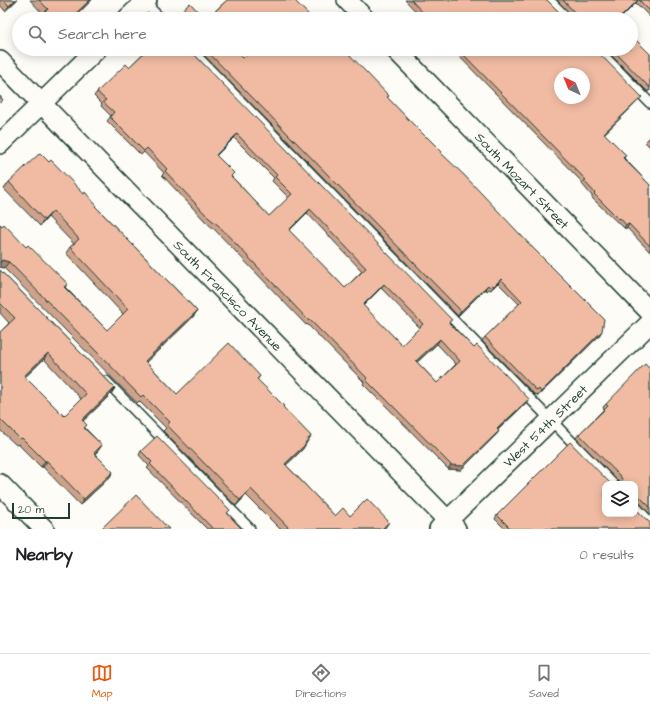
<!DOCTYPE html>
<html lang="en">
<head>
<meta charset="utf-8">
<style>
  :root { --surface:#fff; --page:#f2f2f2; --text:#202124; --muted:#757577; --line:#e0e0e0; --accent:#ea580c }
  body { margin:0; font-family:"Architects Daughter",sans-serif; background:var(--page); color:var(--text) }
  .controls { position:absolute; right:12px; bottom:12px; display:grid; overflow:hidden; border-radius:8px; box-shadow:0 2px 10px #0003 }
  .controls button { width:36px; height:36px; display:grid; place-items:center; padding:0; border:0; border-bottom:1px solid var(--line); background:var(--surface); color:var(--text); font:20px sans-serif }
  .compass { position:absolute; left:554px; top:68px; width:36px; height:36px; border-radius:50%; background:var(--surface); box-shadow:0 2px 10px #0003; rotate:317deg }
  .scale { position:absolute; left:12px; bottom:10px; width:58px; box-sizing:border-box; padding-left:4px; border:2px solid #1f3d34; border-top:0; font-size:11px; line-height:14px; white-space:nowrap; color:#1f3d34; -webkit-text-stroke:3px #fdfcf7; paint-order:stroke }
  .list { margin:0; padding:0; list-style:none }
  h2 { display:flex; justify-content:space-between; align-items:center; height:52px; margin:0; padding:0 16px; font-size:17px }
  h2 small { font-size:13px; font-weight:400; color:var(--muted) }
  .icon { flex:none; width:22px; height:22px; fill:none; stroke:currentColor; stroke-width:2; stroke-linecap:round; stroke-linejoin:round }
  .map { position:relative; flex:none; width:650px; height:529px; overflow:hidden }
  .search { position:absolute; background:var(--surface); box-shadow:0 2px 10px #0003; left:12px; right:12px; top:12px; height:44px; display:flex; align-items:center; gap:10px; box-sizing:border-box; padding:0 14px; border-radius:22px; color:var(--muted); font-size:15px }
  .sheet { height:124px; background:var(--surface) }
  nav { display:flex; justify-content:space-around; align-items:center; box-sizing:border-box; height:56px; border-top:1px solid var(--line); background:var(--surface); font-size:11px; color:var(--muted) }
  nav a { display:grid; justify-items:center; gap:2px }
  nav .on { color:var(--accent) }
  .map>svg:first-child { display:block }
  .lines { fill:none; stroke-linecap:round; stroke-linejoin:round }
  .lane-casing { stroke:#1f3d34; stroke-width:12 }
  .street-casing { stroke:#1f3d34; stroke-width:22 }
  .lane { stroke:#fdfcf7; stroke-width:9 }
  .street { stroke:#fdfcf7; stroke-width:19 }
  .wall { fill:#cea18b; stroke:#1f3d34; fill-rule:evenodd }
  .shaded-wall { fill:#a88371; stroke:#1f3d34 }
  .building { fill:#f0bba2; stroke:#1f3d34; fill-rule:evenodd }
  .labels { text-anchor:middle; stroke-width:3; stroke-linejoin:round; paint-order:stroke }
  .street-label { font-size:13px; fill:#1f3d34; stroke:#fdfcf7 }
</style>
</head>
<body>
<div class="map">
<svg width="650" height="529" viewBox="0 0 650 529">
  <rect width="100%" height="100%" fill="#fdfcf7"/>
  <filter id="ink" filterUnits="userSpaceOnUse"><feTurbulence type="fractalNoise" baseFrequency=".025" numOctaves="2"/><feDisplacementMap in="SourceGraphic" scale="8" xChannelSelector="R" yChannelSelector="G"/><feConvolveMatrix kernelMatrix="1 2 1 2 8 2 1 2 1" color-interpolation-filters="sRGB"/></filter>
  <g filter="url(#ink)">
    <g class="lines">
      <g class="lane-casing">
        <path id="lane" d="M549 0 568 19
          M143 1 161 19
          M190 49 613 484
          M597 49 650 103
          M106 381 250 529
          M635 506 650 522"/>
      </g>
      <g class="street-casing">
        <g id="street">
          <path d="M347 0 365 19"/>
          <path d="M127 19 147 0"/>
          <path id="s1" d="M395 49 650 312"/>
          <path id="s2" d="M0 61 456 529"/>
          <path d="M0 144 97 49"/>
          <path d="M0 484 44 529"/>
          <path id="s3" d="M439 529 650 323"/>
        </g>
      </g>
      <use href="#lane" class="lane"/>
      <use href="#street" class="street"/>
    </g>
    <path class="wall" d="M0 0H17L5 11 0 5Z
      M30 0H92L72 19H38L43 14Z
      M227 0 313 19H207Z
      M405 0H547L566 19H423Z
      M557 0H650V17L636 3 620 19H574V18Z
      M147 49H189L526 403 498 430 499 431 496 435 461 470 448 469 379 399H378L363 384 364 382 307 324 306 325 215 230 206 222 162 175 164 173 144 152 141 155 107 121 111 116 101 106 102 104 94 96 97 92 129 67 147 50ZM234 138 274 178 272 181 289 198 269 216 231 176 216 155ZM307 213 362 271 345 288 289 231ZM381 288 420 328 402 345 363 306ZM437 344 456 364 437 383 417 362Z
      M198 49H234L243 58 389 96 387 98 441 153 599 336 538 396 536 394 535 395 482 341 485 337 519 304 498 283 491 290 489 289 487 291 485 289 458 316Z
      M452 49H595L639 100 604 134 626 155 624 158 650 185V252L627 228H624L618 222H617L592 198V196L582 184 583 183Z
      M605 49H631L650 54V91L649 90 648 92Z
      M650 137V147L645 142Z
      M49 162 84 194 96 205 95 206 197 311 193 317 146 362 177 394 260 376 257 380 283 408 311 436 302 450 286 465 335 516H350L385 528 384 529H280L246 495 236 506 163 431 166 428 139 401 137 403 4 268 0 267V224L68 284 65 287 107 330 123 314 66 253 70 247 74 244 48 217 40 226 4 189 9 182Z
      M0 270 115 388 111 394 83 421 85 428 102 445 95 454 113 472 109 478 80 505 43 467H41L18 444 16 445 0 430V332L9 323 0 313ZM44 359 81 399 64 416 25 377Z
      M650 369V514L637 500 635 484H619V483L617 480 576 438 579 434 604 409 603 407 606 404Z
      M141 451 227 514 242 529H207L147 468 149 466 139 455Z
      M497 515 650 529H505L495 519Z"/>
    <path class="shaded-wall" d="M15 0H17L5 11 9 6Z
      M90 0H92L72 19H70Z
      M638 0 636 3 620 19H619Z
      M642 97 639 100 601 137 604 133Z
      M237 134 234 138 213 159 216 155Z
      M310 209 307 213 286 234 289 230Z
      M53 211 48 217 40 226 44 220Z
      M629 224 627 228H624L626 225Z
      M2 260 9 262 4 268 0 267V263Z
      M501 279 498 283 491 290 494 286Z
      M384 284 381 288 360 309 363 305Z
      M488 285 485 289 458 316 461 311Z
      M197 311 193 317 141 367 145 361Z
      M602 331 599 336 538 396 541 392Z
      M440 339 437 344 413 366 416 361Z
      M48 353 44 359 20 382 24 376Z
      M115 388 111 394 78 426 82 420Z
      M529 399 526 403 494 433 497 429Z
      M499 431 496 435 461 470 448 469 451 465Z
      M306 444 302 450 281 470 285 464Z
      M102 445 98 451 90 459 94 453Z
      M45 461H47L43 467H41Z
      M113 472 109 478 80 505 84 499Z
      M251 489 246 495 236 506 240 500Z
      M636 496 640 497 637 500H635V497Z
      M389 522 385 528 384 529H382Z"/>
    <path class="building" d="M4 0H15L9 6Z
      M39 0H90L70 19H38L48 9Z
      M227 0H294L313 19H248L243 14 239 19H207Z
      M411 0H547L566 19H429Z
      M563 0H638L619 19H574L576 17V14Z
      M639 0H650V11Z
      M190 3 205 19H173Z
      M631 35 650 54V88L612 49H631Z
      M148 49H189L452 320 449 322 450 324 474 348 477 345 529 399 497 429 499 431 463 466 451 465 382 395H381L366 380 367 378 310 320 309 321 218 225 209 218 165 171 167 169 147 148 144 151 110 117 114 112 103 102 106 100 97 92 126 64 129 67ZM237 134 277 175 275 177 292 194 269 216 231 176 234 173 216 155ZM310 209 366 268 345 288 289 230ZM384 284 423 324 402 345 363 305ZM440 339 460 361 437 383 416 361Z
      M205 49H234L243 58 253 49H344L389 96 387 97 413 124 426 137H427L442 152 441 153 464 175 533 248 604 319 602 331 541 392 539 389 537 391 485 337 522 301 501 279 494 286 492 285 490 287 488 285 461 311Z
      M458 49H595L642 97 604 133 626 155 623 158 650 185V246L629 224 626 225 620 218 619 219 594 194 595 193 584 181 586 180ZM560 74H584V98H560Z
      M0 96 3 100 0 103Z
      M40 153 49 162 51 160 84 194 85 192 96 205 95 206 197 311 145 361 177 394 229 343 260 376 257 379 284 406 283 407 311 436 305 443 306 444 285 464 335 516 343 508 350 516 367 499 389 522 382 529H290L251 489 240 500 167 425 170 422 143 395 141 397 9 262 2 260 0 263V224L2 226 4 224 26 247 28 245 68 284 64 287 107 330 128 309 70 247 79 239 53 211 44 220 9 182Z
      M0 270 115 388 82 420 87 425 84 428 102 445 94 453 113 472 84 499 47 461H45L22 438 20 439 0 419V332L15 318 0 303ZM48 353 86 394 64 416 24 376Z
      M645 364 650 369V507L640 497 636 496 635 497V484H620L622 479 620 476 579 434 608 406 606 404Z
      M157 436 230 510 227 513 242 529H213L150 464 152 462 141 451Z
      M570 442 611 484H605V514H635V508L650 523V529H511L497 515Z
      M136 495 169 529H103L102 528Z"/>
  </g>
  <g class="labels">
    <g class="street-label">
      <text dy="5" stroke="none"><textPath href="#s1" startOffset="183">South Mozart Street</textPath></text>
      <text dy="5" stroke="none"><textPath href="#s2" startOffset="327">South Francisco Avenue</textPath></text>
      <text dy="5" stroke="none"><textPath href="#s3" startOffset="148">West 54th Street</textPath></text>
    </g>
  </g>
</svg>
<div class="controls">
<button><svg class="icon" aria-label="layers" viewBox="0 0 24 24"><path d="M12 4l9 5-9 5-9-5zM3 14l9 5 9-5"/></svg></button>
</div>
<svg class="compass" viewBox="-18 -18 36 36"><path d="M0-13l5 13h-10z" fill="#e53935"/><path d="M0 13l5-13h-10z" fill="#757577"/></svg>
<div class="scale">20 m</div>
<div class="search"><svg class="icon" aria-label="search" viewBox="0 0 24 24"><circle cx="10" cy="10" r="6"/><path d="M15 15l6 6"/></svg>Search here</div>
</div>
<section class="sheet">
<h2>Nearby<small>0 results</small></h2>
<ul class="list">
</ul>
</section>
<nav>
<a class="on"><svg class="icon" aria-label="map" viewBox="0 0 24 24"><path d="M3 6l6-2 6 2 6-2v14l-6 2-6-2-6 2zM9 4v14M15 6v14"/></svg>Map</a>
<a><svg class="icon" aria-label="directions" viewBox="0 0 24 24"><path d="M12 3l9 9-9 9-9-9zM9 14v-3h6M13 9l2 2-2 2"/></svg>Directions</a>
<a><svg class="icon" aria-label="saved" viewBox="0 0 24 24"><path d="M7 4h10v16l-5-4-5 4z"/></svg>Saved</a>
</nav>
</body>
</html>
